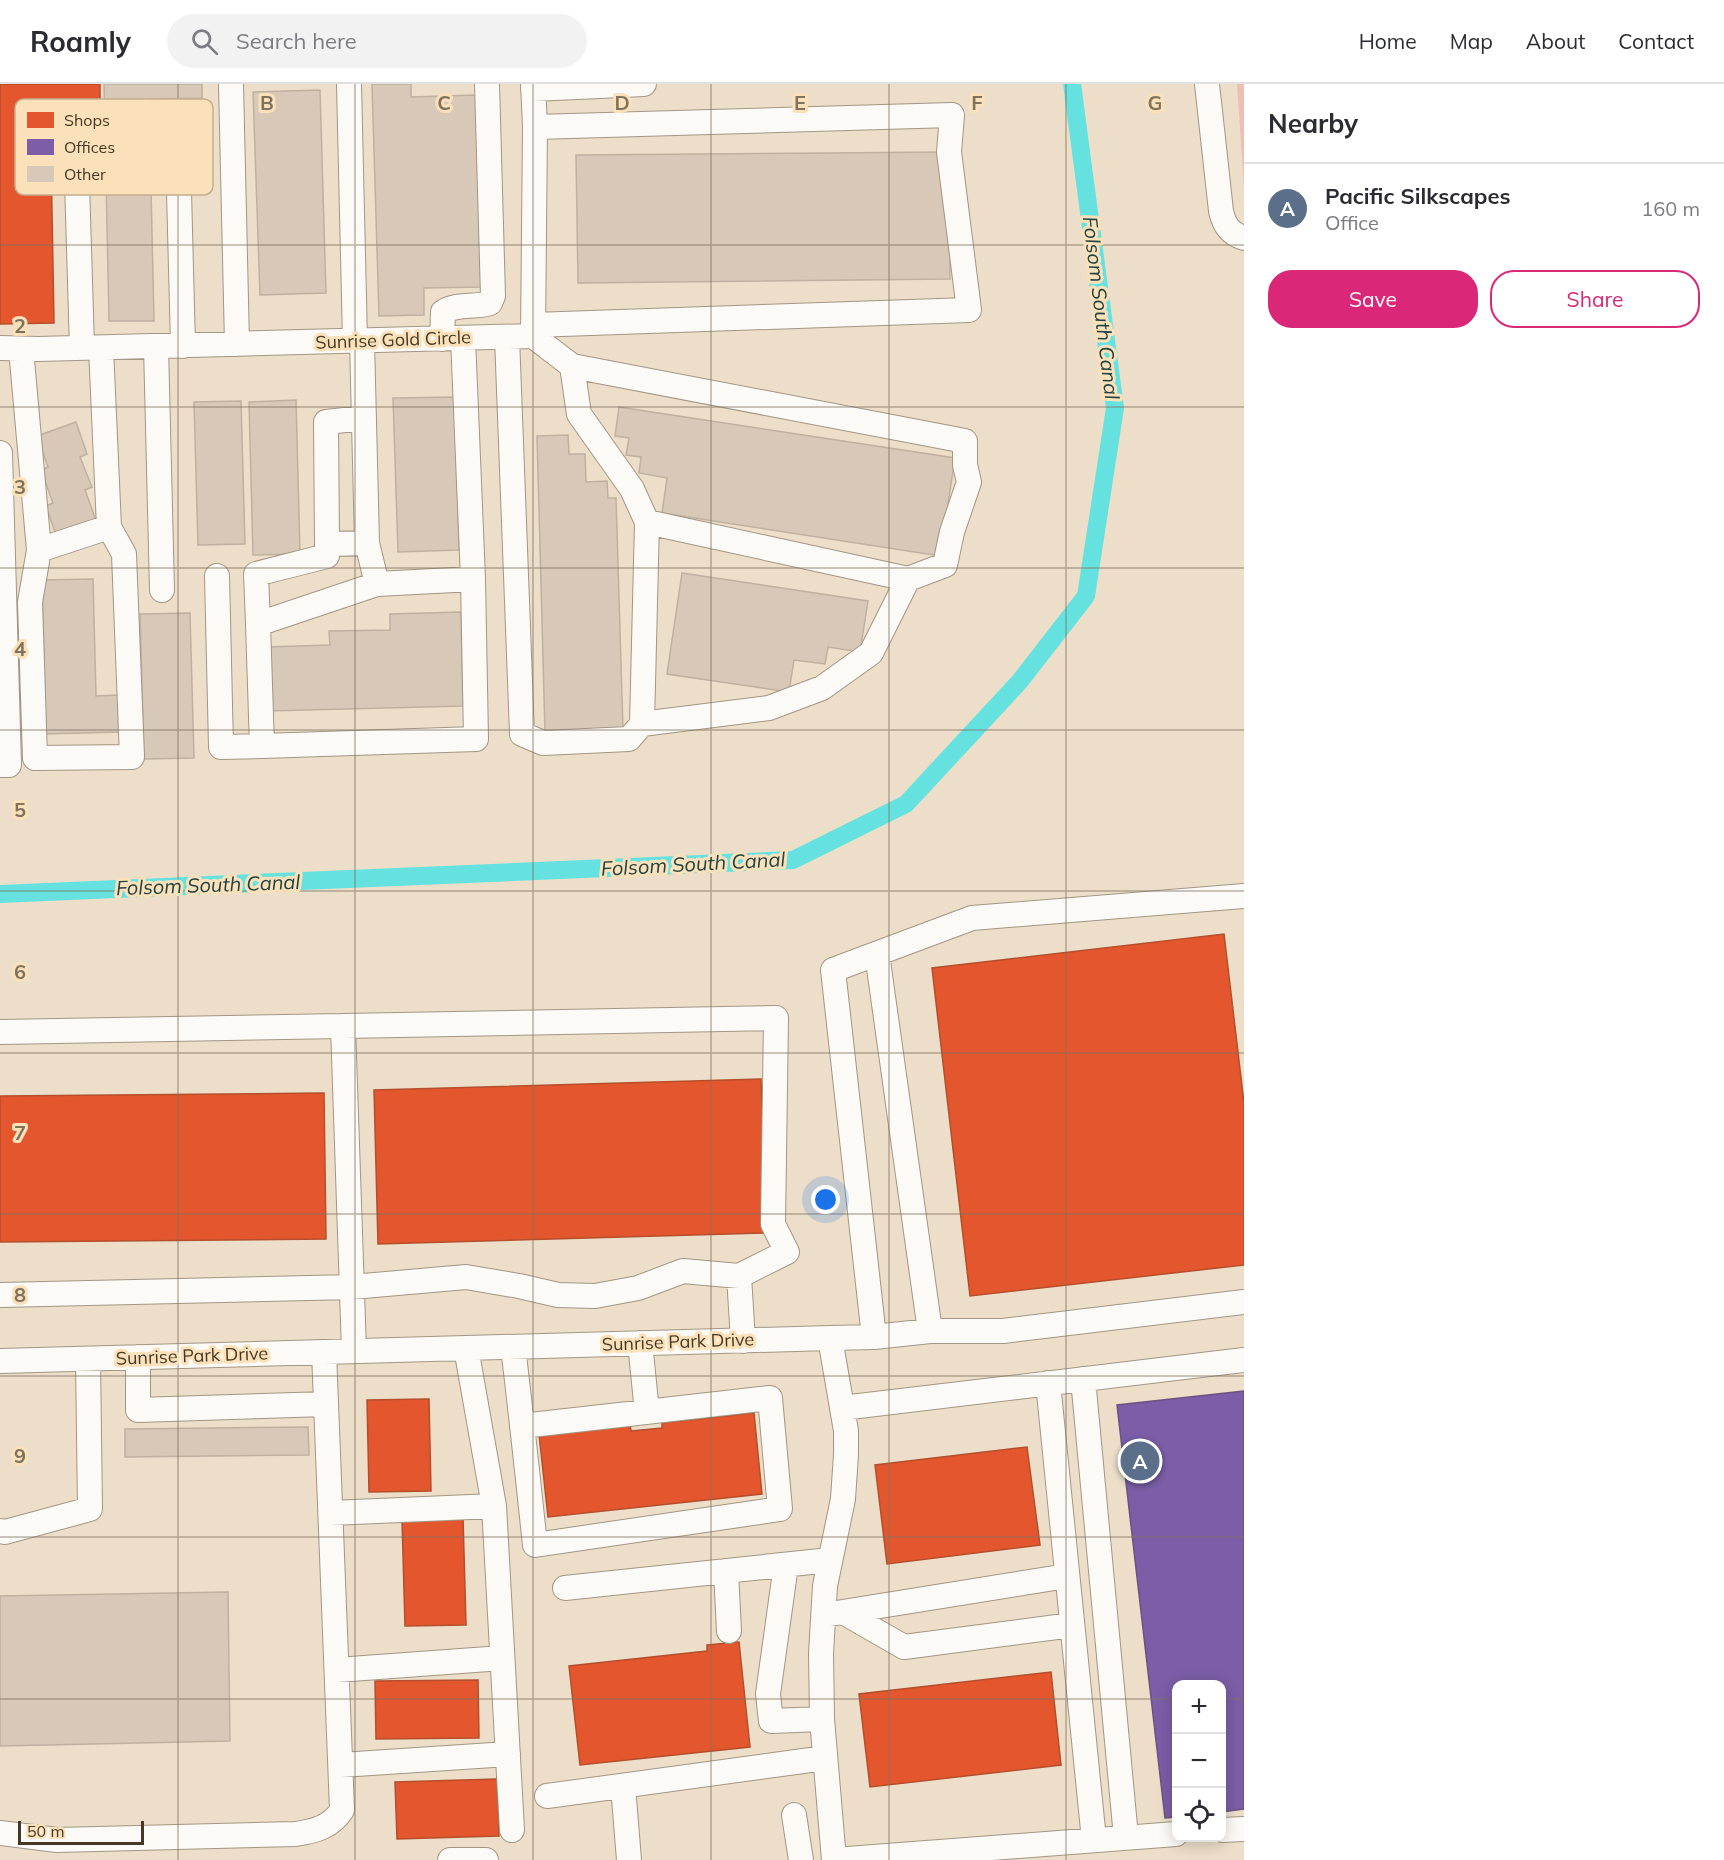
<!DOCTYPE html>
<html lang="en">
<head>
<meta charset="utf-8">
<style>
  :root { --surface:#fff; --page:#f2f2f3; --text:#2b2b33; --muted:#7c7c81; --line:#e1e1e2; --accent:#db2777 }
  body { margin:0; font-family:Mulish,sans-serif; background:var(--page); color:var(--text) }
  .controls { position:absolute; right:18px; bottom:18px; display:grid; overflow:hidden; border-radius:12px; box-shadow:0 3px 15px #0003 }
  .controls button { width:54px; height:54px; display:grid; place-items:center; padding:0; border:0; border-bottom:2px solid var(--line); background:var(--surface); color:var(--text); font:30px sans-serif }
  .scale { position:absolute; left:18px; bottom:15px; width:126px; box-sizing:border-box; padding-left:6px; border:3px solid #453824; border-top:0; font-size:16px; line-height:21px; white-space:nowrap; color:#453824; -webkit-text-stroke:4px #fbe1ba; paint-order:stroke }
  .you { position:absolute; left:826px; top:1116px; width:21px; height:21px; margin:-15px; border:4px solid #fff; border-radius:50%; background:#1a73e8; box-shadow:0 0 0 9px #1a73e833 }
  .badge { display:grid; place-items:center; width:39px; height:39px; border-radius:50%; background:var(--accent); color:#fff; font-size:20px; font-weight:700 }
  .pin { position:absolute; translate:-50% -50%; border:3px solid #fff; box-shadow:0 2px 6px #0006 }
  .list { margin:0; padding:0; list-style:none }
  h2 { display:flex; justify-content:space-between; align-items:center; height:78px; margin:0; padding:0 24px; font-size:26px }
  h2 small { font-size:20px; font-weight:400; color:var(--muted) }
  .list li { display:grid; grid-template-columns:39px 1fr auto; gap:18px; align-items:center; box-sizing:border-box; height:90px; padding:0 24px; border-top:2px solid var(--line) }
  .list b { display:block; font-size:22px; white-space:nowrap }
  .list p { margin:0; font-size:20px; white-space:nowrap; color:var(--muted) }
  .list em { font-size:20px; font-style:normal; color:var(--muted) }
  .actions { display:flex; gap:12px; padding:18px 24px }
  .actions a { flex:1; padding:14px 0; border:2px solid var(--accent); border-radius:24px; text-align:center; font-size:21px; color:var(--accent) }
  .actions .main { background:var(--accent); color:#fff }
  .icon { flex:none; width:33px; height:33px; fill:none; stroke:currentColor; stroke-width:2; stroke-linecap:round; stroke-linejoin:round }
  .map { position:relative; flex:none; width:1244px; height:1776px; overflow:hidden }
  header { display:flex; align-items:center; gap:36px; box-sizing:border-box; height:84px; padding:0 30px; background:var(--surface); border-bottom:2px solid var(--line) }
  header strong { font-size:28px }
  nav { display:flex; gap:33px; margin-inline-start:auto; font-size:21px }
  .search { width:420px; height:54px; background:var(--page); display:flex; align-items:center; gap:15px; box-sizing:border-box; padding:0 21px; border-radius:33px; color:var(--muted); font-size:22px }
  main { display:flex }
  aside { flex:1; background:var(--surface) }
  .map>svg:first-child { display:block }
  .green { fill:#f0beb5 }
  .shops { fill:#e4572e; stroke:#b44e2b; stroke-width:1.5 }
  .offices { fill:#7b5ea7; stroke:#6b5380; stroke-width:1.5 }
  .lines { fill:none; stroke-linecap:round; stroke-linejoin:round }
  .canal { stroke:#65e2df; stroke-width:18 }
  .building { fill:#d7c8b8; stroke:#bfb0a0; stroke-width:1.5 }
  .minor-casing { stroke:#a29684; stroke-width:26 }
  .minor { stroke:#fcfaf7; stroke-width:24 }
  .grid { fill:none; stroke:#7f725e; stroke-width:1.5; stroke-opacity:0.55 }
  .labels { text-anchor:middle; stroke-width:6; stroke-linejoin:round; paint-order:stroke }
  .street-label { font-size:18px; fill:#453824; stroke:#fbe1ba }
  .water-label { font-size:20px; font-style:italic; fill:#204344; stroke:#fbe1ba }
  .key { fill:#fbe1ba; stroke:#c4ae8d; stroke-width:1.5 }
  .key-label { font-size:16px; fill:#453824 }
  .grid-label { font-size:20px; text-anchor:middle; font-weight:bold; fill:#7f725e; stroke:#fbe1ba; stroke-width:6; stroke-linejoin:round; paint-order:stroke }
</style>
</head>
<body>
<header>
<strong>Roamly</strong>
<div class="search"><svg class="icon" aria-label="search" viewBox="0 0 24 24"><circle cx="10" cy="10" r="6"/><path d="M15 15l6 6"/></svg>Search here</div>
<nav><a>Home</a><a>Map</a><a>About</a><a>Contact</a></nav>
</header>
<main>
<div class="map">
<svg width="1244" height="1776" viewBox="0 0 1244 1776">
  <rect width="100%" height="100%" fill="#ecdec9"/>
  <path class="green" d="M1237 0H1244V103Z"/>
  <path class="shops" d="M0 0H100V16L50 17 54 239 0 240Z
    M1224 850 1244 1019V1181L970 1212 932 884Z
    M761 995 766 1149 378 1160 374 1006Z
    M324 1009 326 1155 0 1158V1012Z
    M429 1315 431 1407 369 1408 367 1316Z
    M754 1329 762 1410 548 1433 539 1350 630 1340 631 1347 662 1344V1339Z
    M1027 1363 1040 1461 887 1480 875 1381Z
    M463 1433 466 1541 405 1542 402 1435Z
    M739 1558 750 1663 580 1681 569 1582 707 1567V1561Z
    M1051 1588 1061 1681 870 1703 859 1610Z
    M478 1596 479 1654 376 1655 375 1597Z
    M497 1695 499 1752 397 1755 395 1698Z"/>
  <path class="offices" d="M1244 1307V1725L1222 1728V1600H1176V1733L1165 1734 1117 1321Z"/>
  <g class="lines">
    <path class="canal" d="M0 810 793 776 906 720 1020 597 1086 512 1115 324 1072 0"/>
  </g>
  <path class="building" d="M104 0H202V14L149 15 154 237H109Z
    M372 0H411V13L476 11 481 203 424 204V231L379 232Z
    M320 6 326 209 260 211 253 8Z
    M949 68 950 195 578 199 576 71Z
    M455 313 459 466 398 468 393 314Z
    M296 316 300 470 253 471 249 318Z
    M241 317 245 460 198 461 194 318Z
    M619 323 955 374 940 472 662 429 667 394 639 389 641 373 626 371 629 354 615 352Z
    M76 338 87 370 80 373 92 403 85 406 97 439 57 454 46 422 53 419 41 386 48 383 37 352Z
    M568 351 569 370H585L586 398 607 397 608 414H616L623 646 545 648 537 352Z
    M682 489 868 517 860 568 828 563 825 580 794 576 789 608 667 590Z
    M93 495 96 612 119 611 120 648 46 650 42 496Z
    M461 528 463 622 268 627 266 563 330 561 329 547 390 546V530Z
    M190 529 194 674 144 675 140 530Z
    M308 1343 309 1371 125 1373V1345Z
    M228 1508 230 1657 0 1662V1512Z"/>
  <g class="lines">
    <g class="minor-casing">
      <path id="minor" d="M231 0 237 260
        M349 0 355 257
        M1207 0 1221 127C1224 141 1230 150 1244 154
        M533 5 644 0
        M177 30 183 262
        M75 31 82 264
        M533 241 969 226 949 68 952 31 535 43
        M533 252 572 282 579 330 632 405 647 438 642 640 769 624 822 604 871 569 908 495 647 438
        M507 253 522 650 543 659 629 655 642 640
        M463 254 473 495
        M442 255 443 228C456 219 475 224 490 219L493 212 487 0
        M362 257 367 459 377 500 258 540 262 662 476 655 473 495 377 500
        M156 262 162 506
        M0 264 38 265 533 252 535 43 533 0
        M21 265 39 466 109 443 101 264
        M572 282 965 357V381L969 398 952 448 945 481 908 495
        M364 334 326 338 327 460 367 459
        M0 369 9 681H0
        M39 466 30 518 35 674 132 673 124 470 109 443
        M217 492 221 663 262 662
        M258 540 256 490 327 472V460
        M877 870 930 1247H1003L1244 1218
        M343 942 776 934 773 1140 787 1168 739 1192 743 1257
        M0 948 343 942 354 1267
        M0 1211 352 1203 466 1193 519 1202 558 1211 595 1212 638 1204 683 1187 739 1192
        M874 1253 930 1247
        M830 1254 874 1253 833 886 972 834 1244 812
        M640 1259 647 1328
        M513 1263C521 1329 528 1395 535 1461L780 1425 770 1314 522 1342
        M466 1264 494 1422 512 1746
        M138 1273V1326L326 1320
        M0 1277 830 1254 846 1347V1370L843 1415 825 1502 821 1569 822 1635 834 1776
        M1083 1295 1126 1753
        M1048 1299 1094 1756
        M842 1324 1244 1276
        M331 1429 494 1422
        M0 1447 5 1448 90 1425 88 1275
        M786 1481 768 1610 771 1637 822 1635
        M726 1487 729 1547
        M565 1504 830 1476
        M843 1528 904 1563 1072 1541
        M824 1531 1067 1492
        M337 1586 502 1574
        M341 1681 508 1670
        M623 1702 629 1776
        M547 1712 825 1674
        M794 1731 801 1776
        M1222 1746 1244 1745
        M0 1749 57 1756 296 1750C315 1747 331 1743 342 1726L324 1268
        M450 1776H486
        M834 1776 1176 1750"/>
    </g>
    <use href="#minor" class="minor"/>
  </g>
  <path class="grid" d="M178 0V1776M355 0V1776M533 0V1776M711 0V1776M889 0V1776M1066 0V1776M0 161H1244M0 323H1244M0 484H1244M0 646H1244M0 807H1244M0 969H1244M0 1130H1244M0 1292H1244M0 1453H1244M0 1615H1176M1222 1615H1244"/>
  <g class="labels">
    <g class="street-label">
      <text transform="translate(393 256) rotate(-2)" y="6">Sunrise Gold Circle</text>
      <text transform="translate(678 1258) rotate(-2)" y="6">Sunrise Park Drive</text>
      <text transform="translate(192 1272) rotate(-2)" y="6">Sunrise Park Drive</text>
    </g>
    <g class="water-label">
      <text transform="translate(1101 224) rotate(83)" y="7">Folsom South Canal</text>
      <text transform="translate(693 780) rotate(-3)" y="7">Folsom South Canal</text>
      <text transform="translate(208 801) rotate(-2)" y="7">Folsom South Canal</text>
    </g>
  </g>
  <rect x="15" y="15" width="198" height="96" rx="9" class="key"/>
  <rect x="27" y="28" width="27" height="16" fill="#e4572e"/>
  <rect x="27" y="55" width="27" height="16" fill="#7b5ea7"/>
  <rect x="27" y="82" width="27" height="16" fill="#d7c8b8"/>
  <g class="key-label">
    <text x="64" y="42">Shops</text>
    <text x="64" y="69">Offices</text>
    <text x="64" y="96">Other</text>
  </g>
  <g class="grid-label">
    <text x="267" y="26">B</text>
    <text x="444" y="26">C</text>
    <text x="622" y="26">D</text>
    <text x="800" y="26">E</text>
    <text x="977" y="26">F</text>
    <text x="1155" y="26">G</text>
    <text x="20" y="249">2</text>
    <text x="20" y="410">3</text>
    <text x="20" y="572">4</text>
    <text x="20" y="733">5</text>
    <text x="20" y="895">6</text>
    <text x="20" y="1056">7</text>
    <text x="20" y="1218">8</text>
    <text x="20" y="1379">9</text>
  </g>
</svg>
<div class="controls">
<button>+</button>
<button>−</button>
<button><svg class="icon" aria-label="locate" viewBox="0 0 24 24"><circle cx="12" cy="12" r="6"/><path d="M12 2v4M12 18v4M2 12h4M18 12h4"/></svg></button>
</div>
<div class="scale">50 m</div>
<div class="you"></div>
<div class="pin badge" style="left:1140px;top:1377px;background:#5c6f8a">A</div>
</div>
<aside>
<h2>Nearby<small></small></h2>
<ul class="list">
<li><span class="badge" style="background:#5c6f8a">A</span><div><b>Pacific Silkscapes</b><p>Office</p></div><em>160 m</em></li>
</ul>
<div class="actions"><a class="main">Save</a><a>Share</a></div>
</aside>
</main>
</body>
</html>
